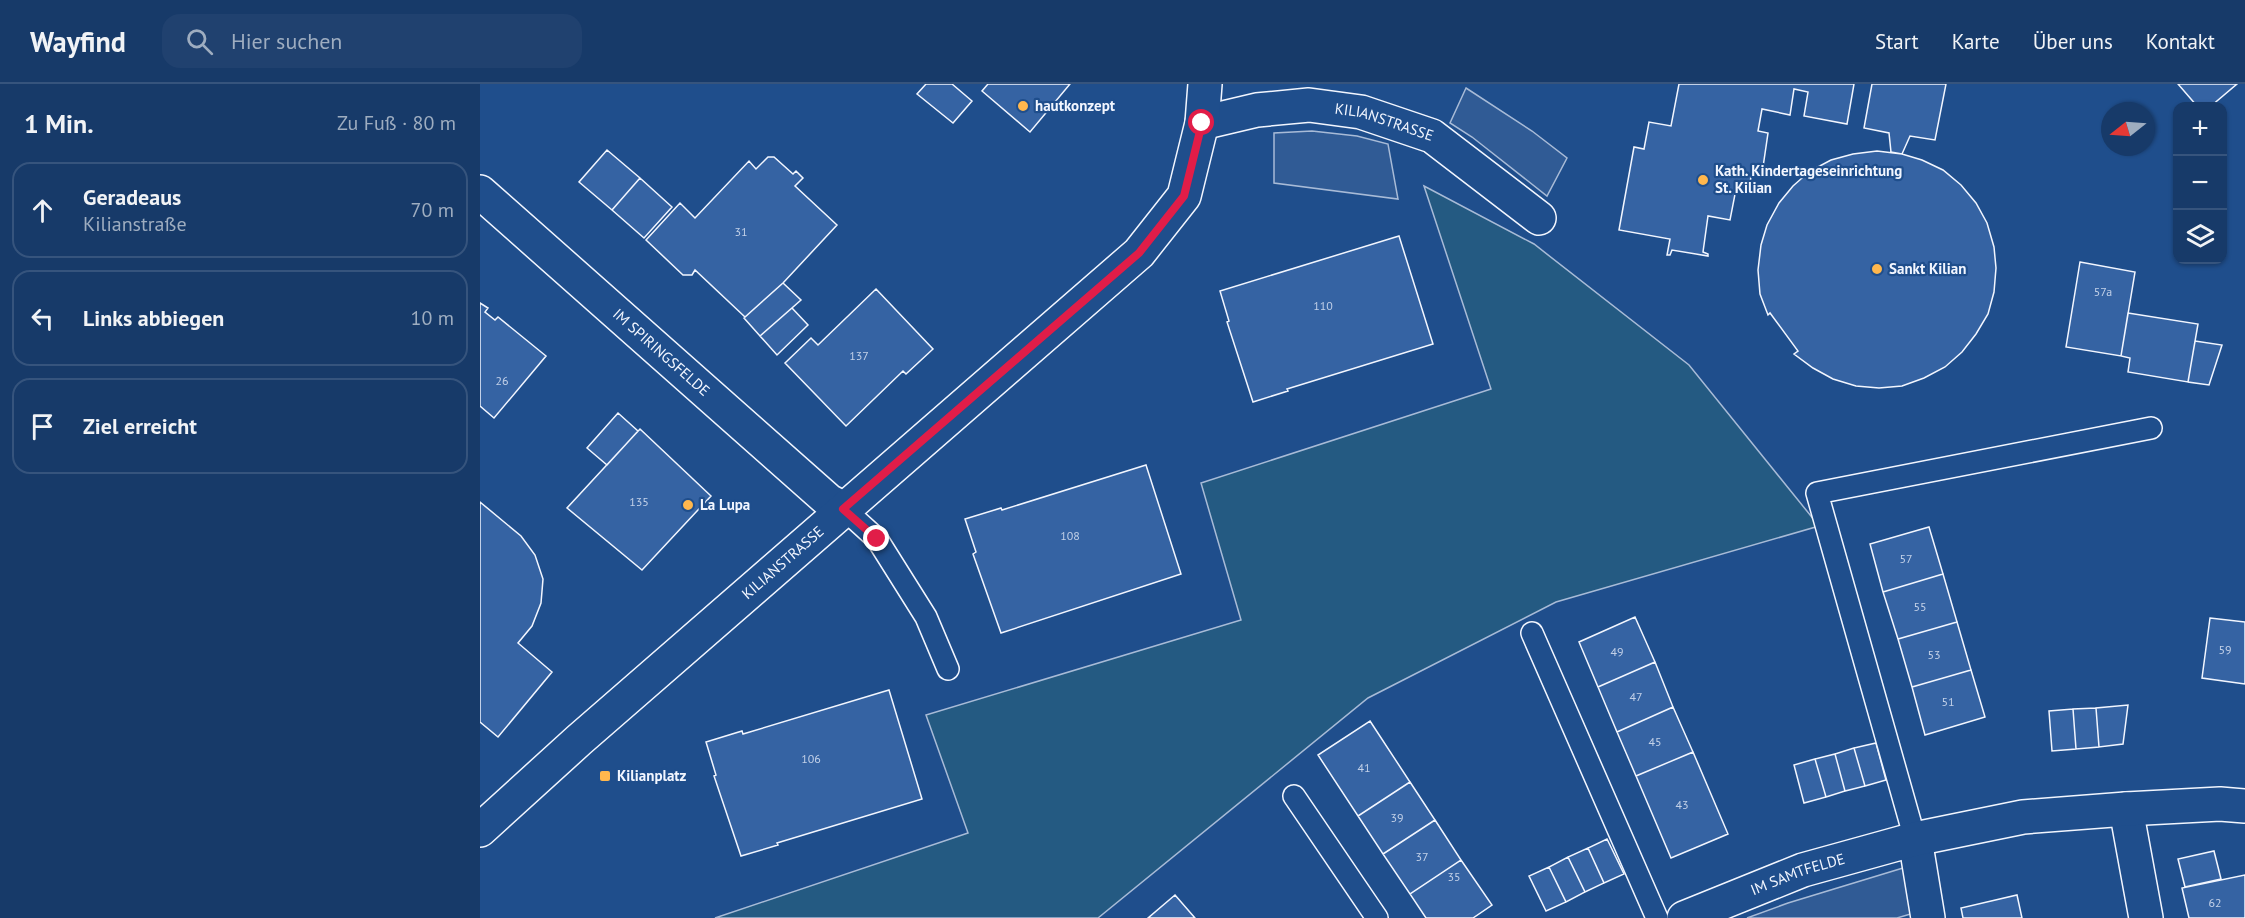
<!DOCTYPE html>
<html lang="de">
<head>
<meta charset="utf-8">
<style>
  :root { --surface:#173a69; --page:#20416f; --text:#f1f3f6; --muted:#9eadc0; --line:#36547d }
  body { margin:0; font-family:"PT Sans",sans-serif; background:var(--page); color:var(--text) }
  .controls { position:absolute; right:18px; top:18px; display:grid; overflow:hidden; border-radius:12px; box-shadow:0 2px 4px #0004 }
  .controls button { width:54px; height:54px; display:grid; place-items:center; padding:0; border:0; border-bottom:2px solid var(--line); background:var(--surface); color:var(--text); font:30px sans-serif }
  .compass { position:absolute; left:1621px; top:18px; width:54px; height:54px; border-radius:50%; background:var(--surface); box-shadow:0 2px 4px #0004; rotate:253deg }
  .stop { position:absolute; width:18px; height:18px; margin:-14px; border:4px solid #e11d48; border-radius:50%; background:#fff }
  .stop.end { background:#e11d48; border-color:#fff; box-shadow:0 2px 6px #0008 }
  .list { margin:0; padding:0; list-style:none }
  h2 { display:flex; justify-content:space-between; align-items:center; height:78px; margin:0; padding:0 24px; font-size:26px }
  h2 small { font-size:20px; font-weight:400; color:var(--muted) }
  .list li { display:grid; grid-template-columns:39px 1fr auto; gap:18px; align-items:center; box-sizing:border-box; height:96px; margin:0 12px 12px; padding:0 12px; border:2px solid var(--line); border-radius:18px }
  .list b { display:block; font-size:22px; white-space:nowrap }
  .list p { margin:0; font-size:20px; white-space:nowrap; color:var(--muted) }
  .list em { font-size:20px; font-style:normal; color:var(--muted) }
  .icon { flex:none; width:33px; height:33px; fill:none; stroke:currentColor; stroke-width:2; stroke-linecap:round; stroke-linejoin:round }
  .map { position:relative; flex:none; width:1765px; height:834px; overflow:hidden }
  header { display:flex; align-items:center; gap:36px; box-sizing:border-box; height:84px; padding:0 30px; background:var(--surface); border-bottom:2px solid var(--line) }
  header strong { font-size:28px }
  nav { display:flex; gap:33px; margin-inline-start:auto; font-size:21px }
  .search { width:420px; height:54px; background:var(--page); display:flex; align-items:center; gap:15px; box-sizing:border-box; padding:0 21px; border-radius:18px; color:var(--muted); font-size:22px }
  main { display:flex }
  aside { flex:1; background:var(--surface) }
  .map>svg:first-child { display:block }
  .green { fill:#245a82; stroke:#a8bbd7; stroke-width:1.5 }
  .parking { fill:#305b95; stroke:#a8bbd7; stroke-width:1.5 }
  .building { fill:#3563a3; stroke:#f2f6ff; stroke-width:1.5 }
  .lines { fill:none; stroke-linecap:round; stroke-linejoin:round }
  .service-casing { stroke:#f2f6ff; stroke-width:24 }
  .minor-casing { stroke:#f2f6ff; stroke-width:36 }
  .service { stroke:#1f4e8c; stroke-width:21 }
  .minor { stroke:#1f4e8c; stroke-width:33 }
  .route { stroke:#e11d48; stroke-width:8 }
  .poi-dot { fill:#ffb74d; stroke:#1f4e8c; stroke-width:2 }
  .labels { text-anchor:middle; stroke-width:4.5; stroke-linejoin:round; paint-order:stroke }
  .number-label { font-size:12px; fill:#c3d1e8 }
  .poi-label { font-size:15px; font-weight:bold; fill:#f2f6ff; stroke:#1f4e8c; text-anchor:start }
  .street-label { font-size:15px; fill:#f2f6ff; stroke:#1f4e8c }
</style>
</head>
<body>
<header>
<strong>Wayfind</strong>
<div class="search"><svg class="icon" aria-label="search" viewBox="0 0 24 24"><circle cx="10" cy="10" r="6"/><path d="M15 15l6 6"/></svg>Hier suchen</div>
<nav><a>Start</a><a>Karte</a><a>Über uns</a><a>Kontakt</a></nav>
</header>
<main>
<aside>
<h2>1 Min.<small>Zu Fuß · 80 m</small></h2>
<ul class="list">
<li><svg class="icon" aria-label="ahead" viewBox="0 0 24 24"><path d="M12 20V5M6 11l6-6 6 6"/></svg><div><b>Geradeaus</b><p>Kilianstraße</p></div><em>70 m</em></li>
<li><svg class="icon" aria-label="left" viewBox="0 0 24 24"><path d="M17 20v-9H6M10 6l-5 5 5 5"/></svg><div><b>Links abbiegen</b></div><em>10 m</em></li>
<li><svg class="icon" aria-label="arrive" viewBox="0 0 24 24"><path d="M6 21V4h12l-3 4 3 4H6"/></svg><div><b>Ziel erreicht</b></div></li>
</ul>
</aside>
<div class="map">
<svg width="1765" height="834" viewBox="0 0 1765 834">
  <rect width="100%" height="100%" fill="#1f4e8c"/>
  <path class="green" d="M944 102 1054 160 1209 281 1339 442 1076 518 888 614 618 834H235L488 749 446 631 761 536 721 399 1011 305Z"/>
  <path class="parking" d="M986 4 1052 47 1087 74 1067 112 992 53 970 39Z
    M832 47 877 52 908 60 918 115 794 99V49Z
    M1423 784 1434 829 1417 834H1267L1308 819Z"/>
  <path class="building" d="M446 0H472L492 17 473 39 437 10Z
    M508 0H590L550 48 502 7Z
    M1199 0H1374L1367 40 1324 32 1328 8 1314 5 1310 31 1282 25 1278 47 1288 49 1283 83 1271 92 1269 107 1256 105 1250 136 1228 132 1223 168 1228 170V172L1192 166 1190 171H1187L1190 155 1139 146 1154 63 1164 65 1169 38 1191 42Z
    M1392 0H1466L1455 56 1430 52 1422 70 1411 68 1409 49 1384 44Z
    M1698 0H1757L1731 22H1717Z
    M127 66 160 94 132 126 99 98Z
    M1397 67 1422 70 1442 76 1463 86 1481 101 1496 119 1507 139 1514 163 1516 184 1514 208 1508 230 1496 250 1482 268 1465 283 1444 294 1422 302 1399 304 1376 302 1353 295 1333 284 1314 270 1318 267 1290 229 1288 231 1280 210 1278 186 1281 161 1287 141 1299 119 1313 102 1330 87 1351 76 1373 70Z
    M288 73H294L313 90 316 87 323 94 315 102 357 141 303 199 265 233 215 186 212 191H203L166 156 200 119 215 134 269 77 276 85Z
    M160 94 192 123 164 154 132 126Z
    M919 152 953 260 807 305 808 307 773 318 747 238 749 237 740 207Z
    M1600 178 1655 188 1641 272 1586 263Z
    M303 199 321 216 280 252 264 234Z
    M396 205 453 265 426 290 423 287 366 342 305 279 331 254 338 261Z
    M0 219 8 224 5 228 15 236 18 233 66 272 14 334 0 322Z
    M312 224 328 241 297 271 280 252Z
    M1648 229 1718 240 1708 298 1648 288 1650 274 1641 272Z
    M1715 257 1742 261 1729 301 1708 298Z
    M138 329 158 347 127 381 107 364Z
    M160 345 231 412 162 486 87 424Z
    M666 381 701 490 521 549 493 470 496 468 485 435 521 424 522 426Z
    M0 418 41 452 55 471 63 495 61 519 52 542 38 559 72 588 18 653 0 638Z
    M1449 443 1463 490 1403 508 1390 460Z
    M1463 490 1477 538 1418 555 1403 508Z
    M1155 533 1175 578 1118 603 1099 558Z
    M1730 534 1765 538V600L1722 594Z
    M1477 538 1491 586 1432 603 1418 555Z
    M1175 578 1193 623 1137 648 1118 603Z
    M1491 586 1505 633 1445 651 1432 603Z
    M409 606 442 715 297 759 298 761 261 772 234 692 236 691 226 658 262 647 263 650Z
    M1648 621 1643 660 1619 663 1616 624Z
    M1193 623 1213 668 1156 692 1137 648Z
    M1616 624 1619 663 1596 665 1593 625Z
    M1593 625 1596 665 1572 667 1569 627Z
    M890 637 930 698 878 732 838 671Z
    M1396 659 1406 696 1385 702 1374 664Z
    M1374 664 1385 702 1365 707 1355 670Z
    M1213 668 1248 750 1191 774 1156 692Z
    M1355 670 1365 707 1346 713 1335 675Z
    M1335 675 1346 713 1324 719 1314 681Z
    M930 698 955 736 903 770 878 732Z
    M955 736 981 776 930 810 903 770Z
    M1127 755 1144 790 1124 799 1108 764Z
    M1108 764 1124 799 1105 808 1088 773Z
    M1734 767 1741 795 1705 803 1698 775Z
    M1088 773 1105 808 1086 818 1069 783Z
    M981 776 1012 821 993 834H946L930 810Z
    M1069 783 1086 818 1066 827 1049 792Z
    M1765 791V834H1709L1702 804Z
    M695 811 715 834H668Z
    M1537 811 1542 834H1483L1481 824Z"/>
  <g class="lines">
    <g class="service-casing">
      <path id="service" d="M364 425 397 455 446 533 468 585
        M1052 549 1177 834
        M814 712 897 834
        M1435 755 1337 409 1671 344"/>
    </g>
    <g class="minor-casing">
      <g id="minor">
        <path id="s1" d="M722 39 777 26 829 21 881 28 952 52 1059 134"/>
        <path id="s2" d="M0 108 349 417 364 425"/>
        <path d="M1646 725 1666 834"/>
        <path id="s3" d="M0 746 99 656 659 169 704 112 722 39 725 0"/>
        <path d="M1435 755 1448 834"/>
        <path id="s4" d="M1204 834 1323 786 1435 755 1543 733 1646 725 1740 720 1765 722"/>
      </g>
    </g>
    <use href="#service" class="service"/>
    <use href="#minor" class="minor"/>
  </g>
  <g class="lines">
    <path class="route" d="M397 455 363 425 659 169 704 112 722 39"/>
  </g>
  <g class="poi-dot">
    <circle cx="543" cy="22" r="6"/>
    <circle cx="1223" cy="96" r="6"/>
    <circle cx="1397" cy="185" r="6"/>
    <circle cx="208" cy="421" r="6"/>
    <rect x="119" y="686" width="12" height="12" rx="3"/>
  </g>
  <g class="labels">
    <g class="number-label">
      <text x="261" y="152">31</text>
      <text x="1623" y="212">57a</text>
      <text x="843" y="226">110</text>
      <text x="379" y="276">137</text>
      <text x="22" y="301">26</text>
      <text x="159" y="422">135</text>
      <text x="590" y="456">108</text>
      <text x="1426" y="479">57</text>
      <text x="1440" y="527">55</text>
      <text x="1745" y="570">59</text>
      <text x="1137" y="572">49</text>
      <text x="1454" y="575">53</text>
      <text x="1156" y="617">47</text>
      <text x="1468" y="622">51</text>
      <text x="1175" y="662">45</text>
      <text x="331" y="679">106</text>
      <text x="884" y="688">41</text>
      <text x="1202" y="725">43</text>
      <text x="917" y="738">39</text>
      <text x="942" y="777">37</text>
      <text x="974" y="797">35</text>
      <text x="1735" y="823">62</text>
    </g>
    <g class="poi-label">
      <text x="555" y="27">hautkonzept</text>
      <text x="1235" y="92">Kath. Kindertageseinrichtung<tspan x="1235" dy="17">St. Kilian</tspan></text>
      <text x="1409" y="190">Sankt Kilian</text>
      <text x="220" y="426">La Lupa</text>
      <text x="137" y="697">Kilianplatz</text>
    </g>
    <g class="street-label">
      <text dy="5" stroke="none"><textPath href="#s1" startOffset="186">KILIANSTRASSE</textPath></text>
      <text dy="5" stroke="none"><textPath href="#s2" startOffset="242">IM SPIRINGSFELDE</textPath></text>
      <text dy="5" stroke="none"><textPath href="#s3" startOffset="404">KILIANSTRASSE</textPath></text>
      <text dy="5" stroke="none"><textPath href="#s4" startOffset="122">IM SAMTFELDE</textPath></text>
    </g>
  </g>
</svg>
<div class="controls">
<button>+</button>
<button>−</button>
<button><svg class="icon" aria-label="layers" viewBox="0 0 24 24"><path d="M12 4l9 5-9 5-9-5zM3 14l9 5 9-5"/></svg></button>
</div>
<svg class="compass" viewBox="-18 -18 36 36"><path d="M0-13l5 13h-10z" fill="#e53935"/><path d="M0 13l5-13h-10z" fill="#9eadc0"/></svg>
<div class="stop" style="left:722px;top:39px"></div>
<div class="stop end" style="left:397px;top:455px"></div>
</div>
</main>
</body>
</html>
